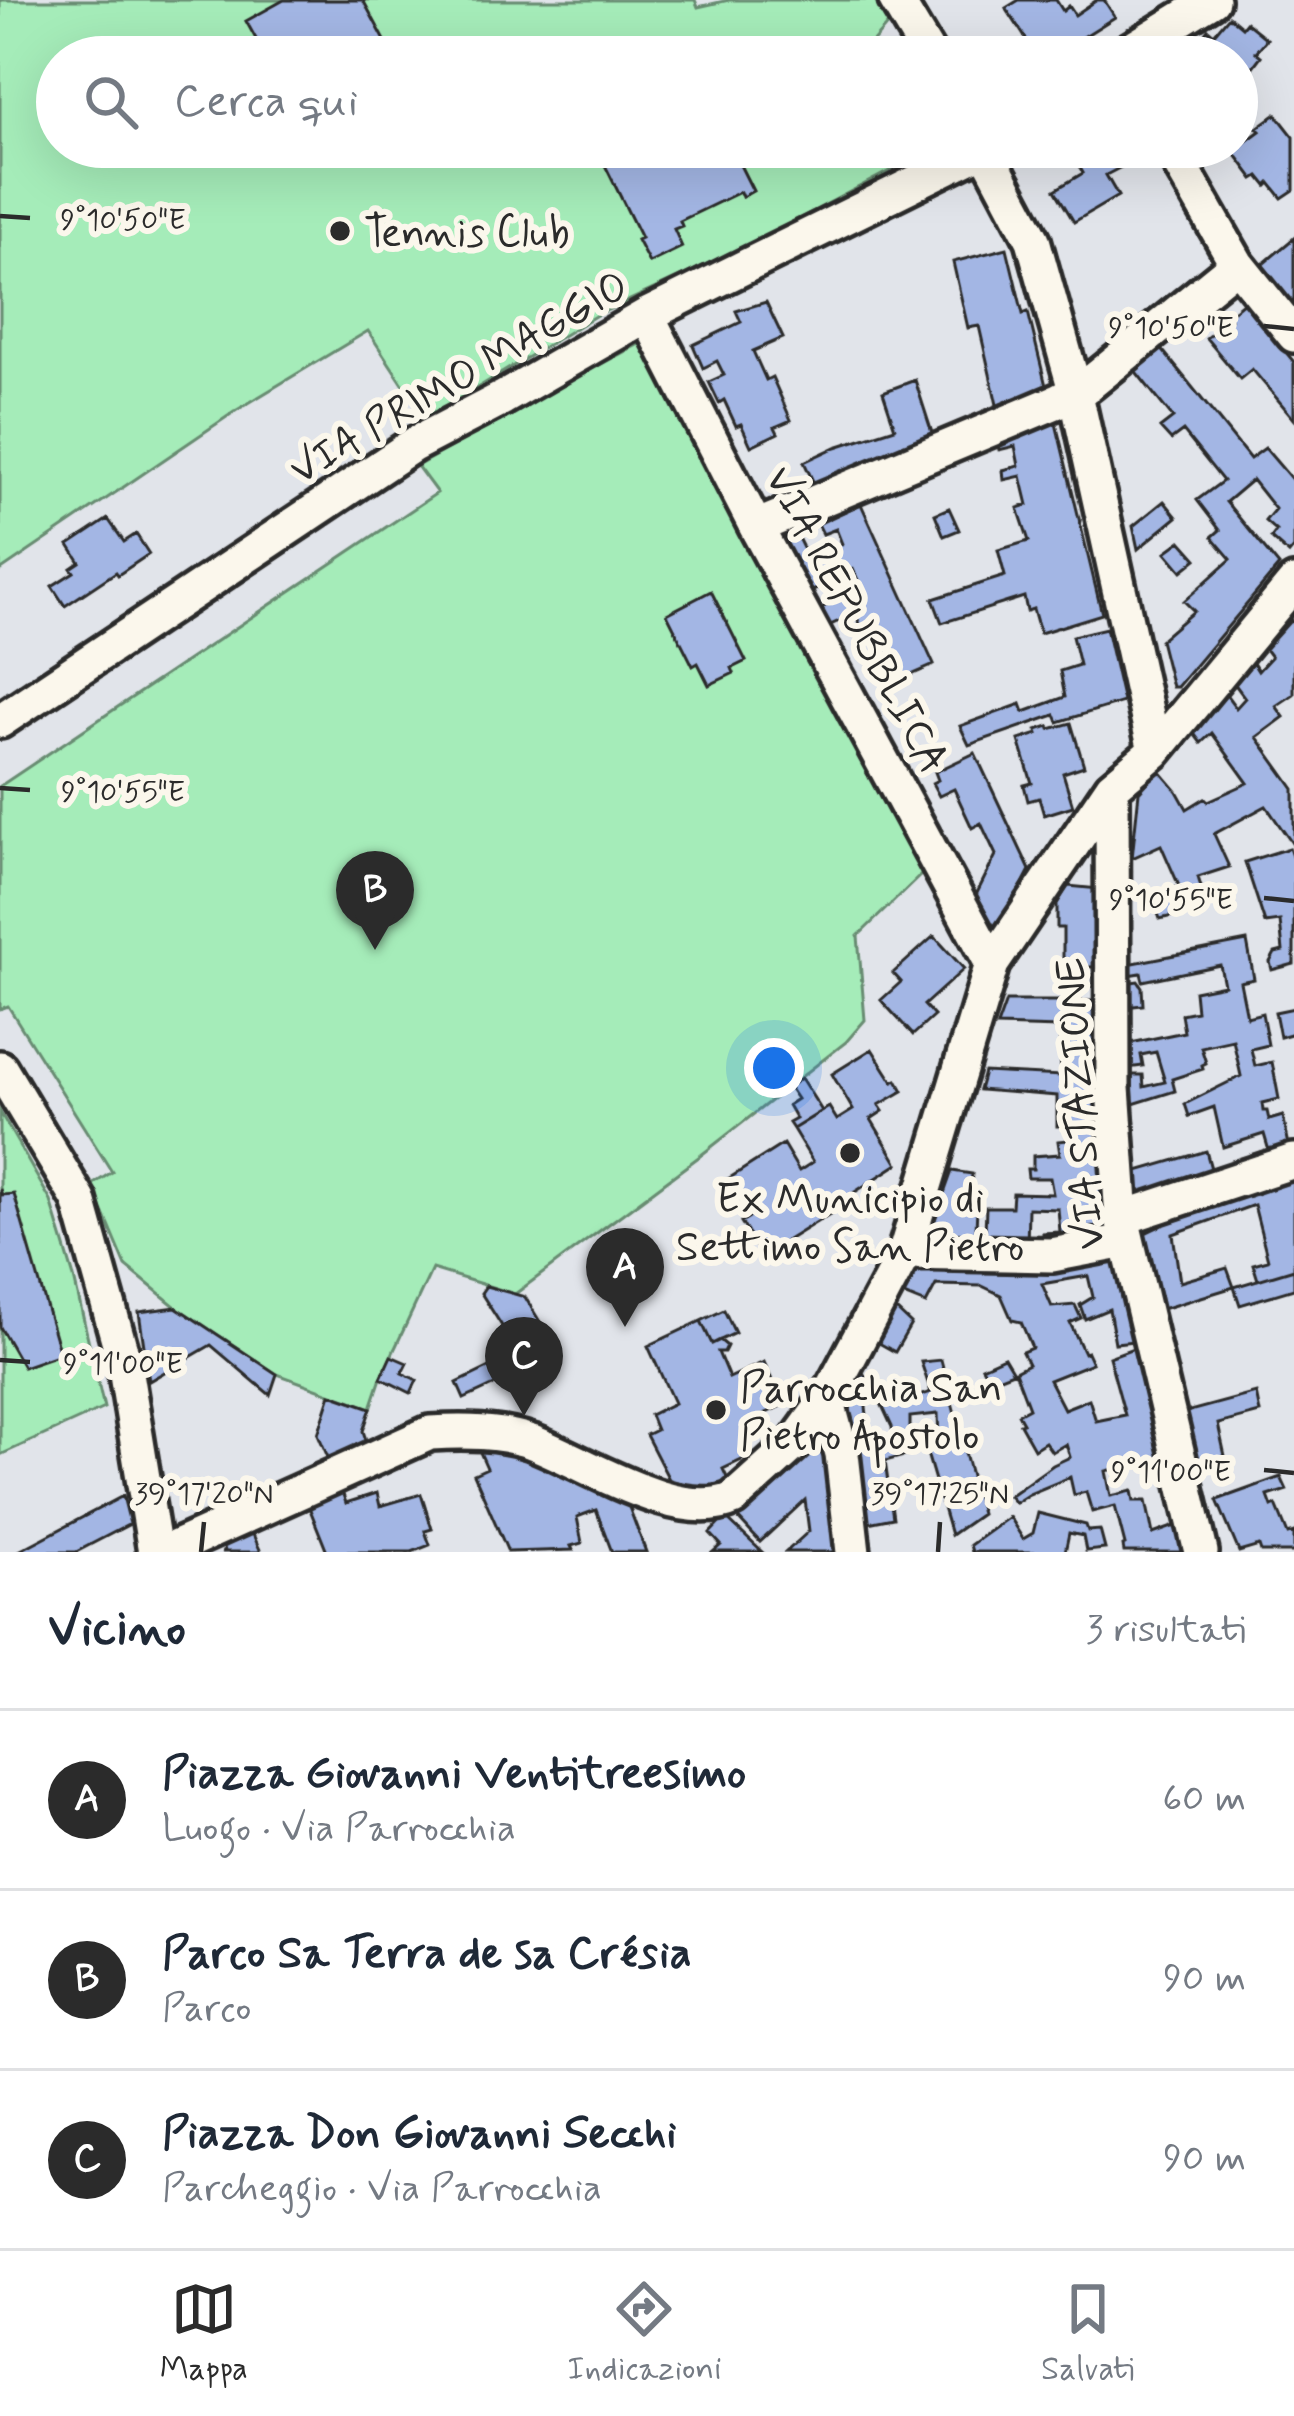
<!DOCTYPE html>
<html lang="it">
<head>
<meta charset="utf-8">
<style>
  :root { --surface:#fff; --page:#f2f2f3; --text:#1f2937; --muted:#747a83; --line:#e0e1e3; --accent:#2b2b2b }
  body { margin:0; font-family:Mynerve,sans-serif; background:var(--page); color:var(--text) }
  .you { position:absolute; left:774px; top:1068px; width:42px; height:42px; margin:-30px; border:9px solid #fff; border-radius:50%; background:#1a73e8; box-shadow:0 0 0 18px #1a73e833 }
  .badge { display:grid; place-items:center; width:78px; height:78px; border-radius:50%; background:var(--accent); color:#fff; font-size:39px; font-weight:700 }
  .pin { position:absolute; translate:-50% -99px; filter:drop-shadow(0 3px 6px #0008) }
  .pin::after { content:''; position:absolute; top:63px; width:42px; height:36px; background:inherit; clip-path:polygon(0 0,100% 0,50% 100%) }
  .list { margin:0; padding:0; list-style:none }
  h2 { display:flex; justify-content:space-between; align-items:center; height:156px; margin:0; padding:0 48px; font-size:51px }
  h2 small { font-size:39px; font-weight:400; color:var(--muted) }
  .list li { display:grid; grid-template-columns:78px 1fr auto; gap:36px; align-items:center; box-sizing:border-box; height:180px; padding:0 48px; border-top:3px solid var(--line) }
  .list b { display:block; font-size:45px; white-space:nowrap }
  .list p { margin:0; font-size:39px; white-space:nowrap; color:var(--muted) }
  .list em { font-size:39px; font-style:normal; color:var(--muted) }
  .icon { flex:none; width:66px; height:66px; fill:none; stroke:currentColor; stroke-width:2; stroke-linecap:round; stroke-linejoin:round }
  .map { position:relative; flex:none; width:1294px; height:1552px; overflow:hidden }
  .search { position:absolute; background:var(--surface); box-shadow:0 12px 48px #0002; left:36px; right:36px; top:36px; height:132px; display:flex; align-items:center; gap:30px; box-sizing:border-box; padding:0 42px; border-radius:66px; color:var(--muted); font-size:45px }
  .sheet { height:696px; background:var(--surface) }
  nav { display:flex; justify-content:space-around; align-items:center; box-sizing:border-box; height:168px; border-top:3px solid var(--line); background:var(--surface); font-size:33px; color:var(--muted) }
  nav a { display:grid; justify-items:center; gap:6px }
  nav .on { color:var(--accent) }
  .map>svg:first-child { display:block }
  .green { fill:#a5ecb9; stroke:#688c72; stroke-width:3 }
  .building { fill:#a3b6e4; stroke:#2b2b2b; stroke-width:3; fill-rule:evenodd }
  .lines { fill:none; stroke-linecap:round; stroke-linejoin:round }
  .minor-casing { stroke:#2b2b2b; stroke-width:42 }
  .minor { stroke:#fbf7ec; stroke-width:33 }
  .ticks { fill:none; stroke:#2b2b2b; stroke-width:4.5 }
  .poi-dot { fill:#2b2b2b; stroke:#fbf7ec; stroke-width:4.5 }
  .labels { text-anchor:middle; stroke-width:12; stroke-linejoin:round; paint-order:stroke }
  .poi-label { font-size:42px; fill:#2b2b2b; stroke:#fbf7ec; text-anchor:start }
  .street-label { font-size:42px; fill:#2b2b2b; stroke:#fbf7ec }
  .ticks-label { font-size:30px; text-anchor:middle; fill:#2b2b2b; stroke:#fbf7ec; stroke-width:12; stroke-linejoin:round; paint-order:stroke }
</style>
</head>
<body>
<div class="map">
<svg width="1294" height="1552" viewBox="0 0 1294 1552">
  <rect width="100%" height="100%" fill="#e1e4ea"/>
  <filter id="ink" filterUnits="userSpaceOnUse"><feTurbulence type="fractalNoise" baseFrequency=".00833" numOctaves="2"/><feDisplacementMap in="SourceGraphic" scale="24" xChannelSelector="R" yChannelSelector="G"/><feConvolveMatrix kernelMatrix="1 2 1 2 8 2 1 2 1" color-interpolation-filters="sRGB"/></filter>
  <g filter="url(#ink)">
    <path class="green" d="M0 0H695L698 7 729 0H875L891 21 870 45 877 57H57V147L931 149 751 244 595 316 426 419 368 331 237 410 0 571Z
      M645 341 922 874 858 936 865 1020 846 1042 700 1156 515 1294 432 1269 381 1378 371 1408 277 1374 176 1307 126 1266 92 1185 112 1172 8 1006 0 1009V786L437 493 417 466 552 390Z
      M0 1112 51 1201 73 1274 104 1408 0 1455Z"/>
    <path class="building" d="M284 0H363L394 57H266L246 21Z
      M1019 0H1056L1063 11 1069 6 1075 15 1097 0H1104L1115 17 1064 49 1059 42 1037 56 1006 8Z
      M1229 16 1242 27 1246 22 1267 39 1256 52 1261 56 1252 68 1247 64 1237 77V57H1189L1203 48 1197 43 1208 29 1214 34Z
      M1276 114 1294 137V190L1282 198 1270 183 1267 186 1259 176 1254 179 1233 151 1260 131 1257 128Z
      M596 147H731L753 191 742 197 740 192 680 221 682 226 674 229 682 247 649 263 637 240 641 238Z
      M1068 147H1122L1131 162 1106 175 1118 196 1074 222 1055 190 1083 173Z
      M1294 238V309L1257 269Z
      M1007 248 1023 314 1028 312 1046 386 998 409 979 326 968 328 953 262Z
      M766 302 783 338 753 351 766 380 772 377 791 420 775 427 778 433 751 446 741 424 736 426 724 400 719 403 709 382 724 375 717 361 703 368 693 345 741 322 736 311Z
      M1244 302 1294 362V419L1252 369 1240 379 1206 338 1230 319 1228 315Z
      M1160 347 1250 459 1265 448 1294 482V548L1289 554 1271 538 1276 531 1265 521 1275 509 1252 480 1226 502 1279 566 1177 687H1172L1160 640 1194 611 1184 601 1231 559 1212 537 1220 530 1197 500 1223 481 1183 431 1171 440 1160 428 1173 418 1133 368Z
      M915 380 933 436 817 490 804 462 836 447 895 428 883 392Z
      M1054 415 1102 614 1040 633 1033 609 1027 611 1024 597 942 623 933 599 1005 576 998 550 1029 541 1018 508 1028 505 1021 476 1004 480 1003 470 1019 466 1015 446 999 450 997 441Z
      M1164 501 1177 517 1138 549 1133 526Z
      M861 504 934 665 902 679 876 619 861 626 855 614 828 626 819 609 862 589 853 569 843 574 839 564 822 572 827 585 810 592 782 540 796 534 808 558 842 544 836 529 823 534 818 524Z
      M949 508 959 530 944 536 935 514Z
      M108 519 124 542 136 534 149 554 118 575 116 572 65 606 52 586 74 572 71 568 80 562 69 545Z
      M1181 541 1197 559 1182 571 1166 552Z
      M711 591 746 661 732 668 734 673 709 685 698 663 693 666 667 614Z
      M1291 620 1294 625V694L1276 706 1284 717 1257 737 1294 789V846L1266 806 1214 834 1229 867 1198 877 1207 908 1160 919 1152 896 1179 886 1161 845 1132 858 1139 792 1159 770 1177 791 1187 809 1205 798 1208 801 1248 783 1212 733 1201 743 1192 731 1225 693 1236 708 1245 698 1234 683 1253 663 1258 671 1271 657 1265 649Z
      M1106 628 1123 702 1058 722 1055 715 969 745 960 726 1021 704 1024 712 1065 697 1060 671 1079 665 1072 636Z
      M1071 723 1084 766 1063 773 1073 806 1044 815 1039 798 1028 801 1024 785 1032 783 1019 740 1038 734 1037 730 1049 726 1050 729Z
      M975 753 1030 870 992 943 971 905 996 855 981 823 972 828 954 789 939 796 932 783 938 780 935 772Z
      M1289 848 1294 862V964L1272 970 1270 962 1275 953 1283 951 1280 921 1265 923 1245 862Z
      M1068 886 1100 889 1099 967H1063V928H1057V904Z
      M934 936 964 969 924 1005 934 1016 913 1035 881 1000 901 982 893 973Z
      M1247 941 1254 979 1240 982 1247 1017 1262 1013 1268 1045 1251 1049 1255 1066 1272 1062 1279 1099 1262 1103 1263 1111H1267L1269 1120 1283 1116 1291 1155 1272 1161 1264 1134 1223 1147 1214 1107 1189 1116 1185 1104 1241 1076 1233 1040 1201 1047 1206 1063 1202 1065 1203 1069 1172 1079 1175 1091 1130 1105 1128 1075H1143L1144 1087 1165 1082 1156 1052 1141 1055 1143 1066 1127 1068 1126 1044 1184 1032 1181 1014 1196 1011 1194 991 1224 985 1220 965 1143 981 1141 973 1129 975 1131 982 1138 981 1142 987 1143 1005 1124 1007 1123 965Z
      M1006 1001H1099L1111 1232 1044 1248 1043 1233 1060 1232 1058 1209 1028 1208 1027 1248 927 1241 952 1171 972 1174 969 1205 977 1206 976 1231 985 1232 986 1207H1012L1013 1193 1053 1194 1050 1178H1028L1027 1169H1033V1156L1060 1154 1058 1141 1069 1140 1068 1126H1057V1096L979 1090 984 1072 1061 1076 1059 1028 997 1026Z
      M1294 1008V1033L1280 1037 1275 1012Z
      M872 1049 893 1082 897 1080 903 1091 879 1105 883 1111 871 1119 898 1164 838 1203 841 1207 762 1256 741 1222 751 1216 728 1179 783 1144 799 1171 813 1162 793 1129 829 1107 837 1120 853 1110 832 1074Z
      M801 1078 822 1111 793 1129 789 1123 796 1119 788 1105 797 1099 789 1087Z
      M1206 1151 1214 1179 1146 1201 1137 1195 1134 1172Z
      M1294 1174V1269L1258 1280 1253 1264 1268 1260 1254 1205 1173 1234 1180 1282 1227 1268 1234 1287 1149 1313 1139 1236 1247 1185Z
      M0 1189 2 1195 14 1194 60 1354 23 1367 0 1327Z
      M1120 1252 1134 1341 1115 1343 1109 1309 1085 1319 1080 1305 1093 1297 1088 1276 1042 1284 1052 1307 1075 1305 1081 1318 1070 1323 1084 1353 1087 1352 1092 1363 1049 1380 1064 1409 1089 1399 1096 1421 1125 1415 1109 1357 1136 1347 1163 1457 1106 1471 1111 1496 1132 1491 1134 1501H1146L1153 1534 1175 1526 1183 1552H1124L1123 1546 1125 1545 1115 1506 1092 1512 1086 1492 1074 1495 1070 1477 1029 1494 1015 1503 1009 1496 1053 1465 1070 1457 1066 1444 1052 1452 1045 1442 1034 1449 1020 1424 1023 1423 1018 1414 1029 1408 1015 1371 1028 1364 1022 1352 1032 1348 1021 1322 1012 1320 1001 1295 982 1286 936 1285 926 1304 901 1294 920 1261Z
      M1294 1269V1289L1240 1305 1234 1287Z
      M486 1286 525 1297 560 1355 464 1399 457 1383 519 1353 481 1293Z
      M176 1307 277 1374 270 1395 211 1345 149 1381 139 1312Z
      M894 1308 911 1324 895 1352 877 1342Z
      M724 1310 735 1333 712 1344 701 1321Z
      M701 1321 712 1344 720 1340 727 1346 724 1352H718L729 1378 764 1362 783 1405 756 1418 763 1434 745 1442 750 1456 723 1469 730 1484 687 1495 675 1491 646 1435 656 1430 650 1415 674 1403 648 1346Z
      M391 1356 407 1363 402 1373 417 1380 411 1393 381 1378Z
      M1004 1357 1013 1372 990 1381 982 1367Z
      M941 1360 981 1514 951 1535 926 1450 885 1461 893 1518 863 1524 848 1423 852 1399 862 1371 878 1397 865 1398 870 1442 893 1439 892 1427 879 1399 894 1389 901 1402 931 1392 921 1362ZM938 1414 939 1440 910 1446V1417Z
      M1256 1393 1260 1413 1218 1424 1225 1456 1184 1468 1171 1416Z
      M331 1394 371 1408 363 1431 367 1443 330 1462 318 1434Z
      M814 1445 826 1459 846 1552H786L809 1531 805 1500 760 1542 736 1516Z
      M479 1450 510 1452 624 1494 646 1552H612L596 1510 577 1517 582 1543 571 1546 573 1550 508 1552 474 1474 487 1468Z
      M1281 1477 1287 1490 1268 1496 1272 1507 1276 1505 1288 1534 1294 1532V1552H1261L1259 1546 1239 1552 1217 1500Z
      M340 1486 346 1503 377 1493 380 1506 421 1494 432 1529 425 1531 430 1545 412 1552H327L307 1502Z
      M123 1496 130 1524 76 1552H17Z
      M1038 1513 1086 1525 1088 1531 1100 1530 1105 1549 1086 1551 1083 1536 1069 1533 1065 1552H972L970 1545 1009 1517 1023 1539 1033 1533Z
      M725 1517 762 1552H713L721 1545 710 1533Z
      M251 1530 261 1552H222L225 1551 223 1545Z"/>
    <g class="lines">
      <g class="minor-casing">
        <path id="minor" d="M896 0 930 57
          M1119 57 1212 0
          M984 147 1033 240 1075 390 1155 751
          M1170 147 1237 264 1294 335
          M647 315 756 527 992 964
          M756 527 1058 401 1088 385 1237 264
          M0 721 413 445 503 398 647 315 988 147
          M1112 787 1113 1088 1122 1218 1201 1552
          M0 1068 79 1200 124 1361 155 1552
          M1122 1218 1294 1161
          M905 1252 1052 1255 1126 1241
          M827 1399 842 1454 853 1552
          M165 1552 430 1433C464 1431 500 1431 532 1442 585 1462 678 1524 733 1499L795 1443 827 1399 905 1252 992 964 1112 787 1155 751 1294 583"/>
      </g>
      <use href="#minor" class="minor"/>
    </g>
  </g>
  <path class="ticks" d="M0 216 30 218M1264 326 1294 329M0 788 30 790M1264 898 1294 901M0 1360 30 1362M1264 1470 1294 1473M201 1552 204 1522M938 1552 940 1522"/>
  <g class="poi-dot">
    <circle cx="340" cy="231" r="12"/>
    <circle cx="850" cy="1153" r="12"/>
    <circle cx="716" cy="1410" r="12"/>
  </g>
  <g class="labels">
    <g class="poi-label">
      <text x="364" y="246">Tennis Club</text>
      <text x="850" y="1212" text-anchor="middle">Ex Municipio di<tspan x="850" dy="48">Settimo San Pietro</tspan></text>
      <text x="740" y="1401">Parrocchia San<tspan x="740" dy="48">Pietro Apostolo</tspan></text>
    </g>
    <g class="street-label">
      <text transform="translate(458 376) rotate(-30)" y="15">VIA PRIMO MAGGIO</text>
      <text transform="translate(858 619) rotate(62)" y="15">VIA REPUBBLICA</text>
      <text transform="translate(1078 1104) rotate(-94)" y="15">VIA STAZIONE</text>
    </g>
  </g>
  <g class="ticks-label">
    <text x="123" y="229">9°10'50"E</text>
    <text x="1171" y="337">9°10'50"E</text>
    <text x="123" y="801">9°10'55"E</text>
    <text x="1171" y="909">9°10'55"E</text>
    <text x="123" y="1373">9°11'00"E</text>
    <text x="1171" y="1481">9°11'00"E</text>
    <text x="204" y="1503">39°17'20"N</text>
    <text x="940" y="1503">39°17'25"N</text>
  </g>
</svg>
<div class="you"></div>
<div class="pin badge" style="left:625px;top:1327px">A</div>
<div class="pin badge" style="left:375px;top:950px">B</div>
<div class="pin badge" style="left:524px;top:1416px">C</div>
<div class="search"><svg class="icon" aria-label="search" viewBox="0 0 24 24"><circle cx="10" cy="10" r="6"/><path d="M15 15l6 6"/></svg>Cerca qui</div>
</div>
<section class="sheet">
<h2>Vicino<small>3 risultati</small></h2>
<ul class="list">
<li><span class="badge">A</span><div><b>Piazza Giovanni Ventitreesimo</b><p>Luogo · Via Parrocchia</p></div><em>60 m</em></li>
<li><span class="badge">B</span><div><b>Parco Sa Terra de sa Crésia</b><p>Parco</p></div><em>90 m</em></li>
<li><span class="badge">C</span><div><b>Piazza Don Giovanni Secchi</b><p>Parcheggio · Via Parrocchia</p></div><em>90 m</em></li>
</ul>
</section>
<nav>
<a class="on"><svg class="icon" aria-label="map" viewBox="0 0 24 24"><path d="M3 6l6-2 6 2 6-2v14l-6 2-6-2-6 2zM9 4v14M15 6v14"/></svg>Mappa</a>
<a><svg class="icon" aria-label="directions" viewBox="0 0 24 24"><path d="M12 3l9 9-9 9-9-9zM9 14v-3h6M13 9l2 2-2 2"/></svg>Indicazioni</a>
<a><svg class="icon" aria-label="saved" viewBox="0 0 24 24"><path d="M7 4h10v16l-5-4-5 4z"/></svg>Salvati</a>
</nav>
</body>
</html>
